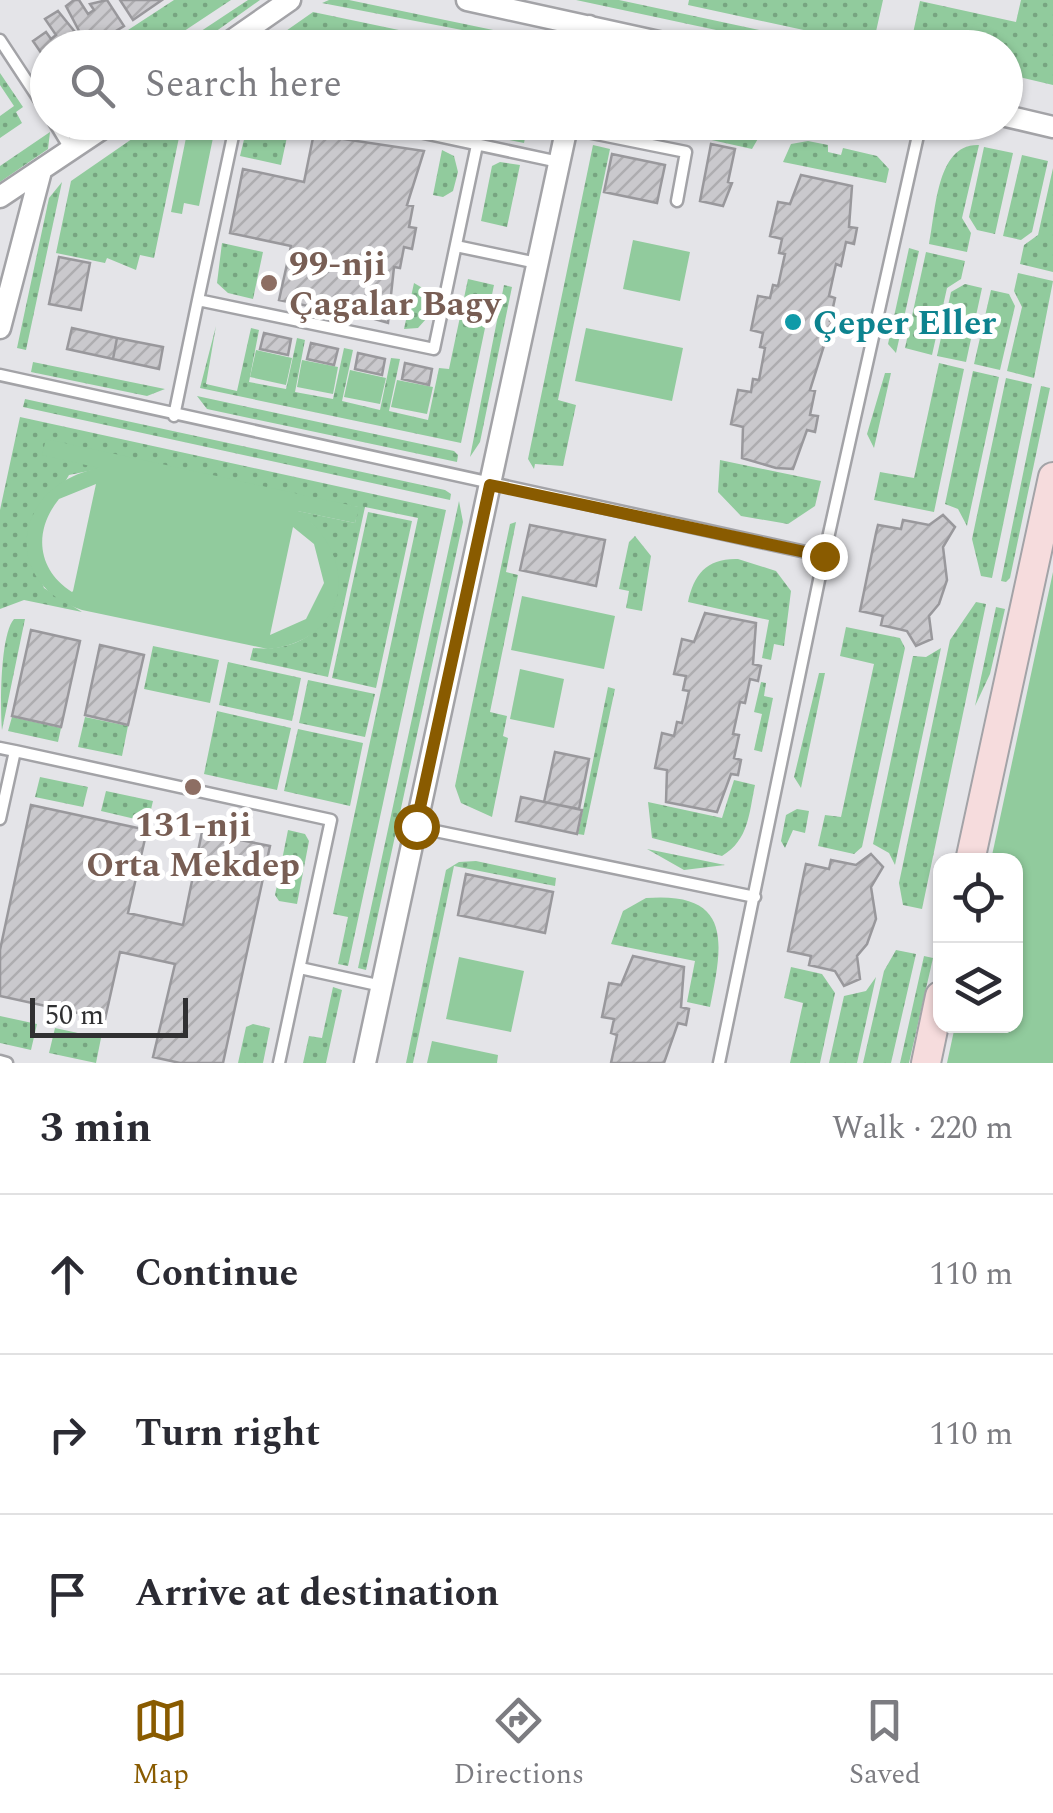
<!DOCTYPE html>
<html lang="en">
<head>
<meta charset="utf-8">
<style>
  :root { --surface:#fff; --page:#f2f2f3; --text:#2b2b33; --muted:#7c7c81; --line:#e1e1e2; --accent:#895b00 }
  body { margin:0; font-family:Spectral,serif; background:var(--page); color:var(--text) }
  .controls { position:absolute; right:30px; bottom:30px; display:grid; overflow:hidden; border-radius:20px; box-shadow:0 2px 8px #0004 }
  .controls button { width:90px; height:90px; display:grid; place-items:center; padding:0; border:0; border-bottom:2px solid var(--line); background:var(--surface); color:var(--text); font:50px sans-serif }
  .scale { position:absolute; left:30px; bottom:25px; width:158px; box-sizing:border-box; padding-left:10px; border:5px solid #303032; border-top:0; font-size:28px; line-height:35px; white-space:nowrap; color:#303032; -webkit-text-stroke:8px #fff; paint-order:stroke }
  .stop { position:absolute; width:30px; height:30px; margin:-22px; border:8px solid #895b00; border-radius:50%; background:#fff }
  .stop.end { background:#895b00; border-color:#fff; box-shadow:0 2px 10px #0008 }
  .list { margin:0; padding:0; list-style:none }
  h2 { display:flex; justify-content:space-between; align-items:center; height:130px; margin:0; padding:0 40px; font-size:42px }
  h2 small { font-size:32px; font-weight:400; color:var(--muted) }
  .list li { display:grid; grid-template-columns:65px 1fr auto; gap:30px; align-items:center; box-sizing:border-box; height:160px; padding:0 40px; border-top:2px solid var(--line) }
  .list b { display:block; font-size:38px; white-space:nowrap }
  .list em { font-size:32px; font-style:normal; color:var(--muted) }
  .icon { flex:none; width:55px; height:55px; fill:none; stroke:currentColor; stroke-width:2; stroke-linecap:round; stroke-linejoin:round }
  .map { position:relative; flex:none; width:1053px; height:1063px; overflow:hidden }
  .search { position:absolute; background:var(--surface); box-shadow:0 2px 8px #0004; left:30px; right:30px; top:30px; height:110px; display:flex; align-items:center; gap:25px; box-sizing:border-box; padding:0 35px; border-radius:55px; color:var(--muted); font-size:38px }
  .sheet { height:610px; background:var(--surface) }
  nav { display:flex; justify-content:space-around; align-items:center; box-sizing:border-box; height:140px; border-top:2px solid var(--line); background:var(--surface); font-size:28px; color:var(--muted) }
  nav a { display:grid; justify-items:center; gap:5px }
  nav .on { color:var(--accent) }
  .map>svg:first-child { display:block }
  .grass { fill:url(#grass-dots) }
  .green { fill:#91cb9d; fill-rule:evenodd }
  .building { fill:url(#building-hatch); stroke:#99989c; stroke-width:2.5 }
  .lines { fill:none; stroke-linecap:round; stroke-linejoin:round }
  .lane-casing { stroke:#a3a3a7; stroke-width:15 }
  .street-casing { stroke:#a3a3a7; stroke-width:25 }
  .secondary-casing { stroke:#a3a3a7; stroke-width:32 }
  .lane { stroke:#fff; stroke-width:10 }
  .street { stroke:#fff; stroke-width:20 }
  .secondary { stroke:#f6dcdd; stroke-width:28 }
  .route { stroke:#895b00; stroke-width:12 }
  .education-dot { fill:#8d6e63; stroke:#fff; stroke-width:4 }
  .culture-dot { fill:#0f9aa8; stroke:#fff; stroke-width:4 }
  .labels { text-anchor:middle; stroke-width:10; stroke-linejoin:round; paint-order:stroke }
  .education-label { font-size:35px; font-weight:bold; fill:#785e54; stroke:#fff; text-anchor:start }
  .culture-label { font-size:35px; font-weight:bold; fill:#0d838f; stroke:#fff; text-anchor:start }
</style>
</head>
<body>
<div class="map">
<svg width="1053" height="1063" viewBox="0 0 1053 1063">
  <defs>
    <pattern id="grass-dots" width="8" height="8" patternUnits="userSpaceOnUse" patternTransform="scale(2.5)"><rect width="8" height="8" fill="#91cb9d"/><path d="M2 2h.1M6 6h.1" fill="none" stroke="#77a581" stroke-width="1.8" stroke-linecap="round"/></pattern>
    <pattern id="building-hatch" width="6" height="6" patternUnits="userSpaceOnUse" patternTransform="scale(2.5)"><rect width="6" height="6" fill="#cac9cd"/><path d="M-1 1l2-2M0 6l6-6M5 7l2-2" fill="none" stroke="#aeadb0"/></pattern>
  </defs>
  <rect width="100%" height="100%" fill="#e4e4e8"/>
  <path class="grass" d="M174 0H231L160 47H102Z
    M248 0H260L194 47H177Z
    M329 0H349L536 39 550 47 322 3Z
    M576 0H619L838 47H796Z
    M689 0H883L873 45 688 5Z
    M1021 0H1053V85L1006 74V48L910 47 920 1 1016 22Z
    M313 12 480 47H358L319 37 316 47H263Z
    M0 73 23 107 16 112 22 123 0 138V116L14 106 0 85Z
    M155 123H182L154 258 140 255 136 270 107 258 105 263 56 253 71 181Z
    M248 123H290L281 165 240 156Z
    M488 123H528L524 143 486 135Z
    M729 123H767L752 149 689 135 690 127 726 135Z
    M50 132 48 149 0 182V166Z
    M808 141 828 145V152L841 155 843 148 877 156 889 169 886 183 783 162 791 144Z
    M593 145 610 149 558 400 576 405 563 466 535 464 534 469 528 459Z
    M979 145 962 218 971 233 967 252 929 244C936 212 936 143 979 145Z
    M984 147 1013 153 995 234 977 230 969 217Z
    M442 150 454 156 458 172 453 191 443 197 433 195Z
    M1022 155 1048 161 1032 232 1021 240 1003 236Z
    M500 162 520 165 507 227 481 221 492 166Z
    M1053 168V272L1020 264 1024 245 1038 235Z
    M62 182 26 350 17 348 49 198Z
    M222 243 263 252 253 299 228 293 217 283Z
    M909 248 919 251 896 353 888 344Z
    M926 252 965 261 961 279 947 288 932 355 905 348Z
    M1018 273 1053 281 1034 378 1007 371 1022 307 1014 291Z
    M468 279 494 285 461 443 200 388 216 326 206 384 237 391 251 328 259 330 249 382 286 389 297 338 305 340 295 392 333 399 344 348 353 350 342 401 380 410 391 358 400 359 389 411 428 420 439 368 449 369Z
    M414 283 431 293 426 319 418 328 404 329Z
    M965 284 982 288 966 362 937 356 951 292Z
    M504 285 512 287 480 442 470 457Z
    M991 290 1009 294 1015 306 1000 370 974 364Z
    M33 362 165 389 147 396 31 372Z
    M939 363 964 369 934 512 874 500 880 472 914 478Z
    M973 371 999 377 967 526 958 509 945 504Z
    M885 373H891L874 448 867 434Z
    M1006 378 1032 384 992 578 981 576 972 539Z
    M1041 386 1050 388 1010 578 1006 582 1001 581Z
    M197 396 454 451 458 455 457 462 207 409Z
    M25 399 445 490 451 494 450 500 23 407Z
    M20 417 446 510 348 966 338 964 348 917 333 914 418 518 365 507 328 677 250 660 253 648C344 657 365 552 293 510L355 523 358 507 103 468 69 475 27 548 44 588 82 612 24 600 0 609V510Z
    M720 460 821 481 815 506 788 524 741 516 718 492Z
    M459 501 463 522 366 970 358 968Z
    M368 512 412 521 376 688 332 678Z
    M516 522 506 572 518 575 490 712 507 716 503 736 508 738 492 817 461 803 455 786 510 524Z
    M635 536 651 556 642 611 626 608 629 591 619 589 629 542Z
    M738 559 776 571 791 591 784 646 774 644 771 660 762 658 769 620 688 602C694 574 707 558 738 559Z
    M976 602 986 604 922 909 903 905 899 883 950 640Z
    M996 607 1005 609 990 674 975 706Z
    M14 619H25L2 730C0 709 0 634 14 619Z
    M846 627 900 638 905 648 862 847 854 854 818 846 825 815 841 817 874 664 840 656Z
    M153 646 219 660 210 703 144 689Z
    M941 648 895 865 889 853 873 844 913 656 926 657Z
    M228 662 301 678 292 721 219 705Z
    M819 673H825L801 788 794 777Z
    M308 680 375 694 365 737 299 723Z
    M761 682 766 683 764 696 773 698 762 752 754 750 762 714 754 712Z
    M608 687 615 689 584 835 578 834Z
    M217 711 291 728 277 790 204 774Z
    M12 717 61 728 58 742 8 731Z
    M85 717 128 726 122 756 78 747Z
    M298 729 363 743 350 806 284 791Z
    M40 777 88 787 83 807 35 797Z
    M734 780 755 785C749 813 749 840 722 856L652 838 648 802 722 818Z
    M106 791 153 801 148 822 101 811Z
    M797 809 809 811 805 833 793 830 785 848 781 841 786 815Z
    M288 830 305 834 309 841 297 904 279 901 275 895Z
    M647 849 725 865 684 870Z
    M476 861 556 878 555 886 454 866 413 1063H406L446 870 459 862Z
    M646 898C735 891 722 946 710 1007L687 1002 695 961 611 944 623 911Z
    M896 950 916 954 891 1063H863L884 971Z
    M924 956 933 958 909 1063H900Z
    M791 967 822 974 835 993 820 1063H790L803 1003 784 998Z
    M876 977 857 1063H829L844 996 866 991Z
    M333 987 342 990 326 1063H303L309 1036 322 1038Z
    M0 1016 37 1024 31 1050 0 1043Z
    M253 1024 270 1028 263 1063H238L246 1027Z
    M55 1028 101 1038 96 1063 49 1053Z"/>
  <path class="green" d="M189 123 215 128 199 206 184 203 182 214 171 212Z
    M633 240 690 252 680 301 623 289Z
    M586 328 683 348 672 401 575 381Z
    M256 350 292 358 286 385 250 377Z
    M302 360 338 367 333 394 297 387Z
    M350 370 386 378 380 404 344 397Z
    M397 380 433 387 427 414 391 407Z
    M46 439 359 507 355 523 297 511C361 555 351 641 268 649L82 610C0 583 12 485 99 468L42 455ZM96 484 73 591 72 592C37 570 33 531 59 499ZM293 527 314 544 324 583 306 619 270 635Z
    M1053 572V1063H947L955 1026H1016V861L991 860Z
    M522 596 615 616 604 669 511 650Z
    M520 669 564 679 554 728 510 719Z
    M459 957 524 971 511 1032 446 1019Z
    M432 1041 498 1055 497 1063H427Z"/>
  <path class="building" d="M74 0H79L88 14 94 10 90 4 107 0 124 26 88 48 66 6Z
    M120 0H162L133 20Z
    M58 11 88 48H48V63L33 41 46 32 51 39 56 35 45 19Z
    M655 122H728L725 134 689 126 688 133 654 126Z
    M315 128 344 134 343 139 424 151 407 205 413 206 409 227 416 228 412 249 404 247 400 268 394 267 388 323 309 300 308 306 279 300 291 246 230 233 243 169 304 182Z
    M711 144 735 149 728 182 732 183 723 206 700 201Z
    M612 154 665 165 657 203 604 192Z
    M801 175 852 186 849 227 857 228 854 244 846 242 841 266 836 264 829 296 835 298 830 321 837 322 834 338 827 336 810 390 815 391 810 415 818 416 815 432 807 430 793 469 776 468 742 458 743 427 731 424 738 390 751 392 753 379 759 380 765 348 760 347 763 333 751 330 758 296 770 298 773 285 778 286 785 254 779 253 782 239 770 236 778 202 790 204Z
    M59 257 90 263 81 310 49 304Z
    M72 328 117 338 113 359 67 349Z
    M264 333 291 339 288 355 260 349Z
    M117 338 163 347 159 369 113 359Z
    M311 343 338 349 334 365 307 359Z
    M358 353 385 359 382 375 355 369Z
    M405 363 432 369 429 385 402 379Z
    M943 515 955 527 943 547 947 580 939 604 929 616 932 639 916 646 907 631 881 625 883 616 860 611 876 533 878 525 901 529 903 520 929 525Z
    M530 525 605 540 596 586 520 570Z
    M705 613 756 623 753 664 761 666 758 681 750 679 745 703 740 702 733 734 739 735 734 758 741 760 738 775 731 774 717 812 666 802 667 770 655 768 662 733 674 736 677 722 682 723 689 691 683 690 686 676 674 674 682 639 694 642Z
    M31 630 80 641 61 727 12 716Z
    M100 645 144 655 128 725 85 715Z
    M555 752 589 759 579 809 544 802Z
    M521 797 582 810 577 834 516 821Z
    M31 805 147 830 128 913 183 925 202 832 270 846 223 1063H180L153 1057 175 964 120 952 105 1019 0 996V950Z
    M871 854 883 867 871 887 876 919 867 944 857 956 860 979 844 986 835 971 809 965 811 956 788 951 804 873 806 864 829 869 831 860 856 865Z
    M466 874 553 892 545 933 458 915Z
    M633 956 684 967 681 1007 689 1009 686 1025 678 1023 664 1063H611L617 1035 611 1033 614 1019 602 1017 609 983 621 985Z"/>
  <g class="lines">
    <g class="lane-casing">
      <path id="lane" d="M0 40 48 113
        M54 122 71 150
        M236 122 198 300 434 349 477 145
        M373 122 559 162
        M567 128 686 152 677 201
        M456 246 537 263
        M0 375 824 556
        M174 416 198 300
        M0 748 15 751
        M0 819 15 751 331 820 279 1063
        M416 827 755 897
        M300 968 382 986
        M0 1061 7 1063
        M719 1063 824 556 921 122"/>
    </g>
    <g class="street-casing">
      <path id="street" d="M467 0 686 48
        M221 48 290 0
        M584 48 589 26
        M1006 116 1053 127
        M0 197 112 122
        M0 328 41 171
        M365 1063 568 122"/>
    </g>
    <g class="secondary-casing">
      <path id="secondary" d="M970 861 1053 477
        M926 1063 940 996"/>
    </g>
    <use href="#lane" class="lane"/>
    <use href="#street" class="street"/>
    <use href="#secondary" class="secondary"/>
  </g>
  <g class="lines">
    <path class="route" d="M416 826 490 485 824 556"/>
  </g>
  <g class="education-dot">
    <circle cx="269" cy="283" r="10"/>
    <circle cx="193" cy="787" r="10"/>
  </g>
  <circle class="culture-dot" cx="793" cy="322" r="10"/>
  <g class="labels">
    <g class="education-label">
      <text x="289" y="275">99-nji<tspan x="289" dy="40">Çagalar Bagy</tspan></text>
      <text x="193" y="836" text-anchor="middle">131-nji<tspan x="193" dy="40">Orta Mekdep</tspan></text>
    </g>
    <g class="culture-label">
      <text x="813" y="334">Çeper Eller</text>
    </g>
  </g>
</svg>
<div class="controls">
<button><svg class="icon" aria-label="locate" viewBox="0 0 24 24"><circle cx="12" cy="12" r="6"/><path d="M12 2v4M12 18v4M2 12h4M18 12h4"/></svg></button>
<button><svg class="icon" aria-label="layers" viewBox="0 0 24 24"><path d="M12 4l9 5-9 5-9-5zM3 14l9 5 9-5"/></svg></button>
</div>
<div class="scale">50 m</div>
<div class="stop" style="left:416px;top:826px"></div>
<div class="stop end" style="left:824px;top:556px"></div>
<div class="search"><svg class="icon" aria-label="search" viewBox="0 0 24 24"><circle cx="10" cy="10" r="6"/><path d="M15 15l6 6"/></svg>Search here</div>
</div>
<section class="sheet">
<h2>3 min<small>Walk · 220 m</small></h2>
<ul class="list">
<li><svg class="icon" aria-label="ahead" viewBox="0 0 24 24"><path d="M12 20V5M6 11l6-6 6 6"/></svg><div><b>Continue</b></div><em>110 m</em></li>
<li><svg class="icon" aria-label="right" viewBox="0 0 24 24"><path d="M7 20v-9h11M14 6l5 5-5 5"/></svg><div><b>Turn right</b></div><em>110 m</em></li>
<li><svg class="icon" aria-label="arrive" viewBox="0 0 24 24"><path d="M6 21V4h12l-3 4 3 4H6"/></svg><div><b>Arrive at destination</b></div></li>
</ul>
</section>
<nav>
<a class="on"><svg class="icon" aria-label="map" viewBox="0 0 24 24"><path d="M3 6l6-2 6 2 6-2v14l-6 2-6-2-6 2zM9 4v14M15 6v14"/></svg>Map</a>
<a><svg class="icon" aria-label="directions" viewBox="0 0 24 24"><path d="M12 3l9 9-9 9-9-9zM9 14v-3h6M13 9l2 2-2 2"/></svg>Directions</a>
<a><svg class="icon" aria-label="saved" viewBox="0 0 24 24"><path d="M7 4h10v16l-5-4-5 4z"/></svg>Saved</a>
</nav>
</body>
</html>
